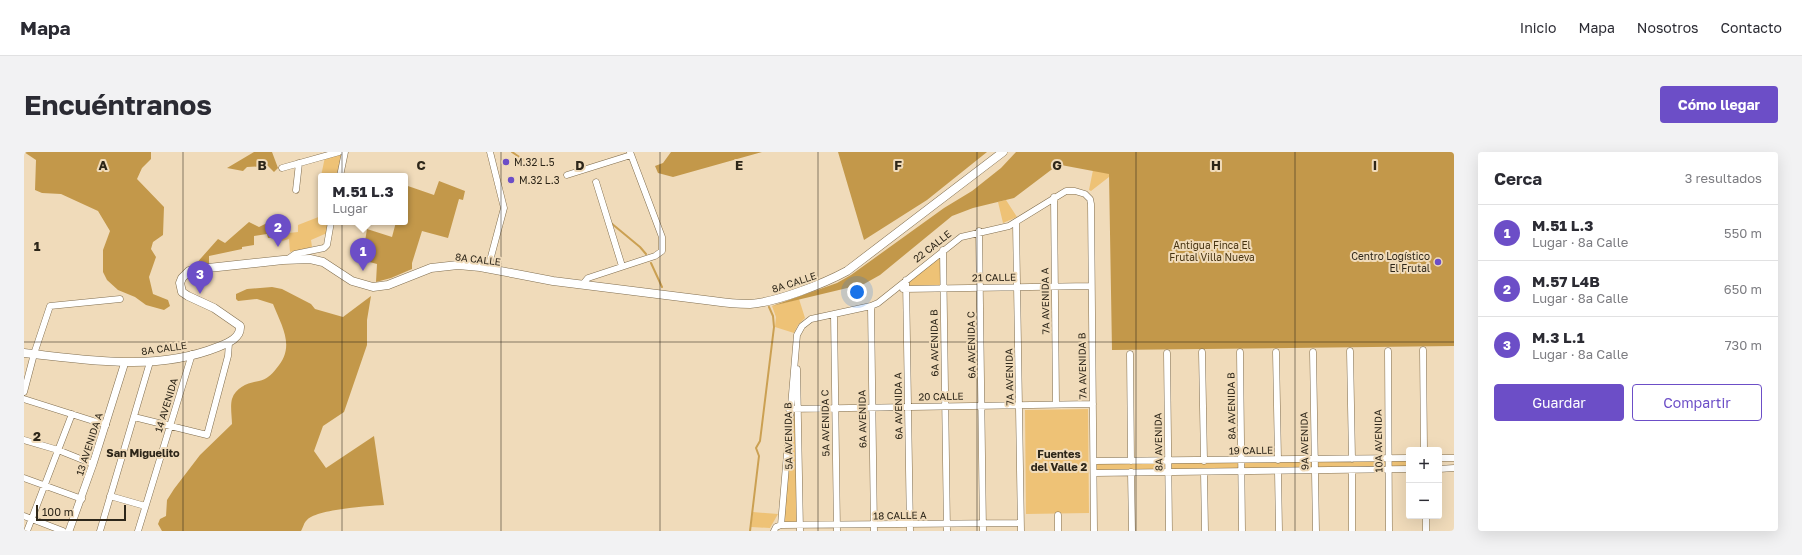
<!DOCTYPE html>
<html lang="es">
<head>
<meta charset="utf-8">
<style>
  :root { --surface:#fff; --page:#f2f2f3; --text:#2b2b33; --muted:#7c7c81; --line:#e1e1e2; --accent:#6c4ec7 }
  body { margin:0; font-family:"Golos Text",sans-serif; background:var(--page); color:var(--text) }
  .controls { position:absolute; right:12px; bottom:12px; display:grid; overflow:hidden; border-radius:4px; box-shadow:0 4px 16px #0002 }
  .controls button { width:36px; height:36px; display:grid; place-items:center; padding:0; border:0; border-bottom:1px solid var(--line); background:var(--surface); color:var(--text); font:20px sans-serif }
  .scale { position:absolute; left:12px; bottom:10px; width:90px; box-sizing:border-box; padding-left:4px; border:2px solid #2d2619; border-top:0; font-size:11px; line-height:14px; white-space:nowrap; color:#2d2619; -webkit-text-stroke:3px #f0dbba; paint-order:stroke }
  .you { position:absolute; left:833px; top:140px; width:14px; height:14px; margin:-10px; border:3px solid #fff; border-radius:50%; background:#1a73e8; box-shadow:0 0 0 6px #1a73e833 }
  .badge { display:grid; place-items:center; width:26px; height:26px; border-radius:50%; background:var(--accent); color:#fff; font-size:13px; font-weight:700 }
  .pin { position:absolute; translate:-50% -33px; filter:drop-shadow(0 1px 2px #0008) }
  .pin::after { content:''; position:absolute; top:21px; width:14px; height:12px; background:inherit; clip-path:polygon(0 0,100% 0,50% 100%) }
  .popup { position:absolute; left:294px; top:21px; width:90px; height:52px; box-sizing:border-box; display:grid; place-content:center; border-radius:4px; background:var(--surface); filter:drop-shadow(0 1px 3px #0005); font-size:13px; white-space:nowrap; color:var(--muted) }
  .popup b { font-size:15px; color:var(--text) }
  .popup::after { content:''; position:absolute; left:50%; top:100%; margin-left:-8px; border:8px solid transparent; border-top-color:var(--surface) }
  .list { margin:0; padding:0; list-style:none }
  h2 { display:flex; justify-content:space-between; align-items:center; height:52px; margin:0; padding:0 16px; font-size:17px }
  h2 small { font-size:13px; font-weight:400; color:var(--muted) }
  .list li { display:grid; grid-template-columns:26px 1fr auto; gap:12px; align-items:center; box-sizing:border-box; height:56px; padding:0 16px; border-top:1px solid var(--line) }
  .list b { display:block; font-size:15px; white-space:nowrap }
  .list p { margin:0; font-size:13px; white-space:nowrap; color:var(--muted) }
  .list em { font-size:13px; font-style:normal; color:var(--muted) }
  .actions { display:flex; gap:8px; padding:12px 16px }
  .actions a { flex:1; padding:9px 0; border:1px solid var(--accent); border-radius:4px; text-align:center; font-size:14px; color:var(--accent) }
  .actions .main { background:var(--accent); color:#fff }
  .map { position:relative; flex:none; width:1430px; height:379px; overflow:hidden; border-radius:4px }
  header { display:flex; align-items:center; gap:24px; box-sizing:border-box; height:56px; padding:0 20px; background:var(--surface); border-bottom:1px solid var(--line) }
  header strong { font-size:19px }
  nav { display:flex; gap:22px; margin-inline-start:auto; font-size:14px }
  .intro { display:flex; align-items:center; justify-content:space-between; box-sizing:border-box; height:96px; padding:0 24px }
  h1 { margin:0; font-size:28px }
  .button { padding:10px 18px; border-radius:4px; background:var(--accent); color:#fff; font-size:14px; font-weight:700 }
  main { display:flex; gap:24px; padding:0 24px }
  aside { flex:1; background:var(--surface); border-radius:4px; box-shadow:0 4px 16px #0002 }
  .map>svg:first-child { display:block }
  .green { fill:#eec276 }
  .forest { fill:#c3984a }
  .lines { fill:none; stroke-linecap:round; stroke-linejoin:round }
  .stream { stroke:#cba052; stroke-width:2 }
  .minor-casing { stroke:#806e4f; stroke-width:7 }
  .tertiary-casing { stroke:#806e4f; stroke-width:8 }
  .secondary-casing { stroke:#806e4f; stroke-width:9 }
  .minor { stroke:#fff; stroke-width:6 }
  .tertiary { stroke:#fff; stroke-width:7 }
  .secondary { stroke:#fff; stroke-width:8 }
  .grid { fill:none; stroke:#2d2619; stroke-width:1; stroke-opacity:0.55 }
  .poi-dot { fill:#6c4ec7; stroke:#f0dbba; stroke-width:1.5 }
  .labels { text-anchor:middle; stroke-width:4; stroke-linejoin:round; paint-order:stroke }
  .poi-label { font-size:10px; fill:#2d2619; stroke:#f0dbba; text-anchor:start }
  .park-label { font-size:10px; fill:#463311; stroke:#f0dbba }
  .street-label { font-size:10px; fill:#2d2619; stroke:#f0dbba }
  .neighbourhood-label { font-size:11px; font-weight:bold; fill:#2d2619; stroke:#f0dbba }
  .grid-label { font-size:13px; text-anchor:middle; font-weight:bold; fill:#2d2619; stroke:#f0dbba; stroke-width:4; stroke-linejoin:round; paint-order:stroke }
</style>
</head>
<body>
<header>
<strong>Mapa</strong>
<nav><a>Inicio</a><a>Mapa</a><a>Nosotros</a><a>Contacto</a></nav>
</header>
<div class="intro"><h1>Encuéntranos</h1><a class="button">Cómo llegar</a></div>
<main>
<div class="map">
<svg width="1430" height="379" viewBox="0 0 1430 379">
  <rect width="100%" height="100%" fill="#f0dbba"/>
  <path class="green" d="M319 0 315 24H297L301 5Z
    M1069 18 1085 21V25L1067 39 1065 38Z
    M982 48 993 65 979 71 974 50Z
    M297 64V70H305L303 81 287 88 288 95 266 100 265 87 258 89 256 76 264 75 265 81 274 80V73Z
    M919 98V136L882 137V129Z
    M775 147 781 166 774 173 770 181 751 175 752 165 748 154Z
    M765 257H774L776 373H757Z
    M1064 257 1065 361 1002 362 1001 258Z
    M1385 306V317L1070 321V309Z
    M729 360 754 362 746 376 727 375Z"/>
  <path class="forest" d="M0 0H127V7L118 16 113 27 140 55 139 83 129 90 127 97 132 105 125 125 129 142 144 148 146 154 140 158 122 153 111 145 94 138 83 128 79 120V98L86 79 74 59 37 42 18 41 11 38 12 8Z
    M230 0H248L254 16 250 20 244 14 223 15 219 19 203 16Z
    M647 0H738L649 25 634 21 631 14 639 11Z
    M814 0H963L903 48 840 88Z
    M992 0H1430V194L1088 198 1085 22 1037 13 1027 18 990 46 949 56 928 64 856 123 840 132 748 154 813 131 827 123 920 56 948 39 977 16Z
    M415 29 441 39 439 48 435 47 424 86 398 79 388 111V117L367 126 352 130 353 112 338 108 343 77 368 85 372 70H381V33L410 43Z
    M225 70 235 75 245 70V80L255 79 256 89 251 90V85L244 86 243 82 230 84V93L218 95V97L185 104V112L170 114 194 87 201 91Z
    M248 135 258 137 287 152 291 157 319 165 347 144 343 168V193L320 260 299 274 290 299 302 316 350 284 360 353C345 354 293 357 283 368 280 370 279 376 277 379H138L134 372 136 367 142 364 143 348 150 337 176 303 208 272C208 265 206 254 208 247 212 235 224 231 235 229 243 227 247 223 252 217 272 195 258 175 249 152L233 147 214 149 212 147V142L223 137Z"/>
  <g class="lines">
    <path class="stream" d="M488 0C500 8 508 15 523 12
      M587 71 616 95 622 102
      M627 111 638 135
      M726 379 735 304 732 296 736 289 750 175 749 164 745 155"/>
    <g class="minor-casing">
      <path id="minor" d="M258 16 315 0
        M543 23 607 3
        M316 24 321 0
        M572 30 598 114
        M272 38 275 11
        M1030 45 1032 252
        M992 71 997 379
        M955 79 959 379
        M919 98 923 379
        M264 107 271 102 300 96 303 93 307 70
        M464 116 480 56 466 0
        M882 128 886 379
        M559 132 564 126 631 104 638 99V85L606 0
        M879 137 1067 134
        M847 154 850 379
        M810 162 813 379
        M1399 198 1400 298
        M1326 199 1328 307
        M1364 199 1365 379
        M1178 200 1180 309
        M1216 200 1218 379
        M1252 200 1254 308
        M1289 200 1292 379
        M1143 201 1145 379
        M1106 202 1107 309
        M773 217 776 379
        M0 240 10 202 26 154 96 147
        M0 247 82 273
        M765 257 1069 252
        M110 265 183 283 204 204 205 191
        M0 288 34 298 69 312
        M1415 306H1430
        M1070 309 1385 306
        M1415 317 1430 316
        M1328 318V379
        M1254 319 1255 379
        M1107 320 1108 379
        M1180 320 1181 379
        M1070 321 1385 317
        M0 326 58 347
        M86 344 121 354
        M1034 363V379
        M0 364 39 379
        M1402 364V379
        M757 373 773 183 778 174 787 167 847 154 854 151 937 85 985 74 1042 39H1051L1061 42 1066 47 1067 52 1070 379
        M3 379 48 262
        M76 379 126 210
        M114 379 168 202
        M750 379 752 375 757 373 996 371"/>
    </g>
    <g class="tertiary-casing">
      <path id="tertiary" d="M45 379 69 312 101 210"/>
    </g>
    <g class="secondary-casing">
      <path id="secondary" d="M0 201C65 208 131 220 194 195 204 191 217 186 216 174L190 156 164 144 158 140 156 131 158 126 165 119 175 117 259 108 286 107 299 110 328 129 349 135 364 133 407 116 434 113 456 115 529 129 689 149C702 151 714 152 726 152 753 150 799 132 823 119L979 0"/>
    </g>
    <use href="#minor" class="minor"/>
    <use href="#tertiary" class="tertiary"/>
    <use href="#secondary" class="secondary"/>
  </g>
  <path class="grid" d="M159 0V379M318 0V379M477 0V379M636 0V379M794 0V379M953 0V379M1112 0V379M1271 0V379M0 190H1430"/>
  <g class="poi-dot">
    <circle cx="482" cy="10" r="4"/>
    <circle cx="487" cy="28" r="4"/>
    <circle cx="1414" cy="110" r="4"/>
  </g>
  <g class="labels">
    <g class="poi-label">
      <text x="490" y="14">M.32 L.5</text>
      <text x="495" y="32">M.32 L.3</text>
      <text x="1406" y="108" text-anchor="end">Centro Logístico<tspan x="1406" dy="12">El Frutal</tspan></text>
    </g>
    <g class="park-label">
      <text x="1188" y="97">Antigua Finca El<tspan x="1188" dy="12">Frutal Villa Nueva</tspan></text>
    </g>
    <g class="street-label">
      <text transform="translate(908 94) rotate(-38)" y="4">22 CALLE</text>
      <text transform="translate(454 107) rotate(7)" y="4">8A CALLE</text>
      <text transform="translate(970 125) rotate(-1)" y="4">21 CALLE</text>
      <text transform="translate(770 130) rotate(-18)" y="4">8A CALLE</text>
      <text transform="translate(1021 149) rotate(-91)" y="4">7A AVENIDA A</text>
      <text transform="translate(910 191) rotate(-91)" y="4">6A AVENIDA B</text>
      <text transform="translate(947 193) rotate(-91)" y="4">6A AVENIDA C</text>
      <text transform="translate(140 196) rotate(-8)" y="4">8A CALLE</text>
      <text transform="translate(1058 214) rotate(-91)" y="4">7A AVENIDA B</text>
      <text transform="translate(985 225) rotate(-91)" y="4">7A AVENIDA</text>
      <text transform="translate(917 244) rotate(-1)" y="4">20 CALLE</text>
      <text transform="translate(142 253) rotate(-73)" y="4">14 AVENIDA</text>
      <text transform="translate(874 254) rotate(-91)" y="4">6A AVENIDA A</text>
      <text transform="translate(1207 254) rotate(-91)" y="4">8A AVENIDA B</text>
      <text transform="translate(838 267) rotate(-91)" y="4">6A AVENIDA</text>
      <text transform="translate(801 271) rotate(-91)" y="4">5A AVENIDA C</text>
      <text transform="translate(764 284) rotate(-91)" y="4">5A AVENIDA B</text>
      <text transform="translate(1280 289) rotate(-91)" y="4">9A AVENIDA</text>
      <text transform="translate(1354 289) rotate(-91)" y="4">10A AVENIDA</text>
      <text transform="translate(1134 290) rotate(-91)" y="4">8A AVENIDA</text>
      <text transform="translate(65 292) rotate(-72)" y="4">13 AVENIDA A</text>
      <text transform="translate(1227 298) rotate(-1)" y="4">19 CALLE</text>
      <text transform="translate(876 363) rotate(-1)" y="4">18 CALLE A</text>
    </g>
    <g class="neighbourhood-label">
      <text x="119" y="305">San Miguelito</text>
      <text x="1035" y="306">Fuentes<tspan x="1035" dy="13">del Valle 2</tspan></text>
    </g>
  </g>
  <g class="grid-label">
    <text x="79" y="18">A</text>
    <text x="238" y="18">B</text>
    <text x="397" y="18">C</text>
    <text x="556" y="18">D</text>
    <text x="715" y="18">E</text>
    <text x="874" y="18">F</text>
    <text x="1033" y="18">G</text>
    <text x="1192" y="18">H</text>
    <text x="1351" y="18">I</text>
    <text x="13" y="99">1</text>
    <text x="13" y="289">2</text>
  </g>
</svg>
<div class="controls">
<button>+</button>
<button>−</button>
</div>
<div class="scale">100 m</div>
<div class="you"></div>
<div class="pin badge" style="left:339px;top:119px">1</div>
<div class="popup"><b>M.51 L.3</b>Lugar</div>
<div class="pin badge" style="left:254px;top:95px">2</div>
<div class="pin badge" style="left:176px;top:142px">3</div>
</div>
<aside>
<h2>Cerca<small>3 resultados</small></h2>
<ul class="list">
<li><span class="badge">1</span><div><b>M.51 L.3</b><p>Lugar · 8a Calle</p></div><em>550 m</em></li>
<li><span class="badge">2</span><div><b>M.57 L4B</b><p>Lugar · 8a Calle</p></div><em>650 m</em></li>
<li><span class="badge">3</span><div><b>M.3 L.1</b><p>Lugar · 8a Calle</p></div><em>730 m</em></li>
</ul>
<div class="actions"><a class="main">Guardar</a><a>Compartir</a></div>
</aside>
</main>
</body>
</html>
